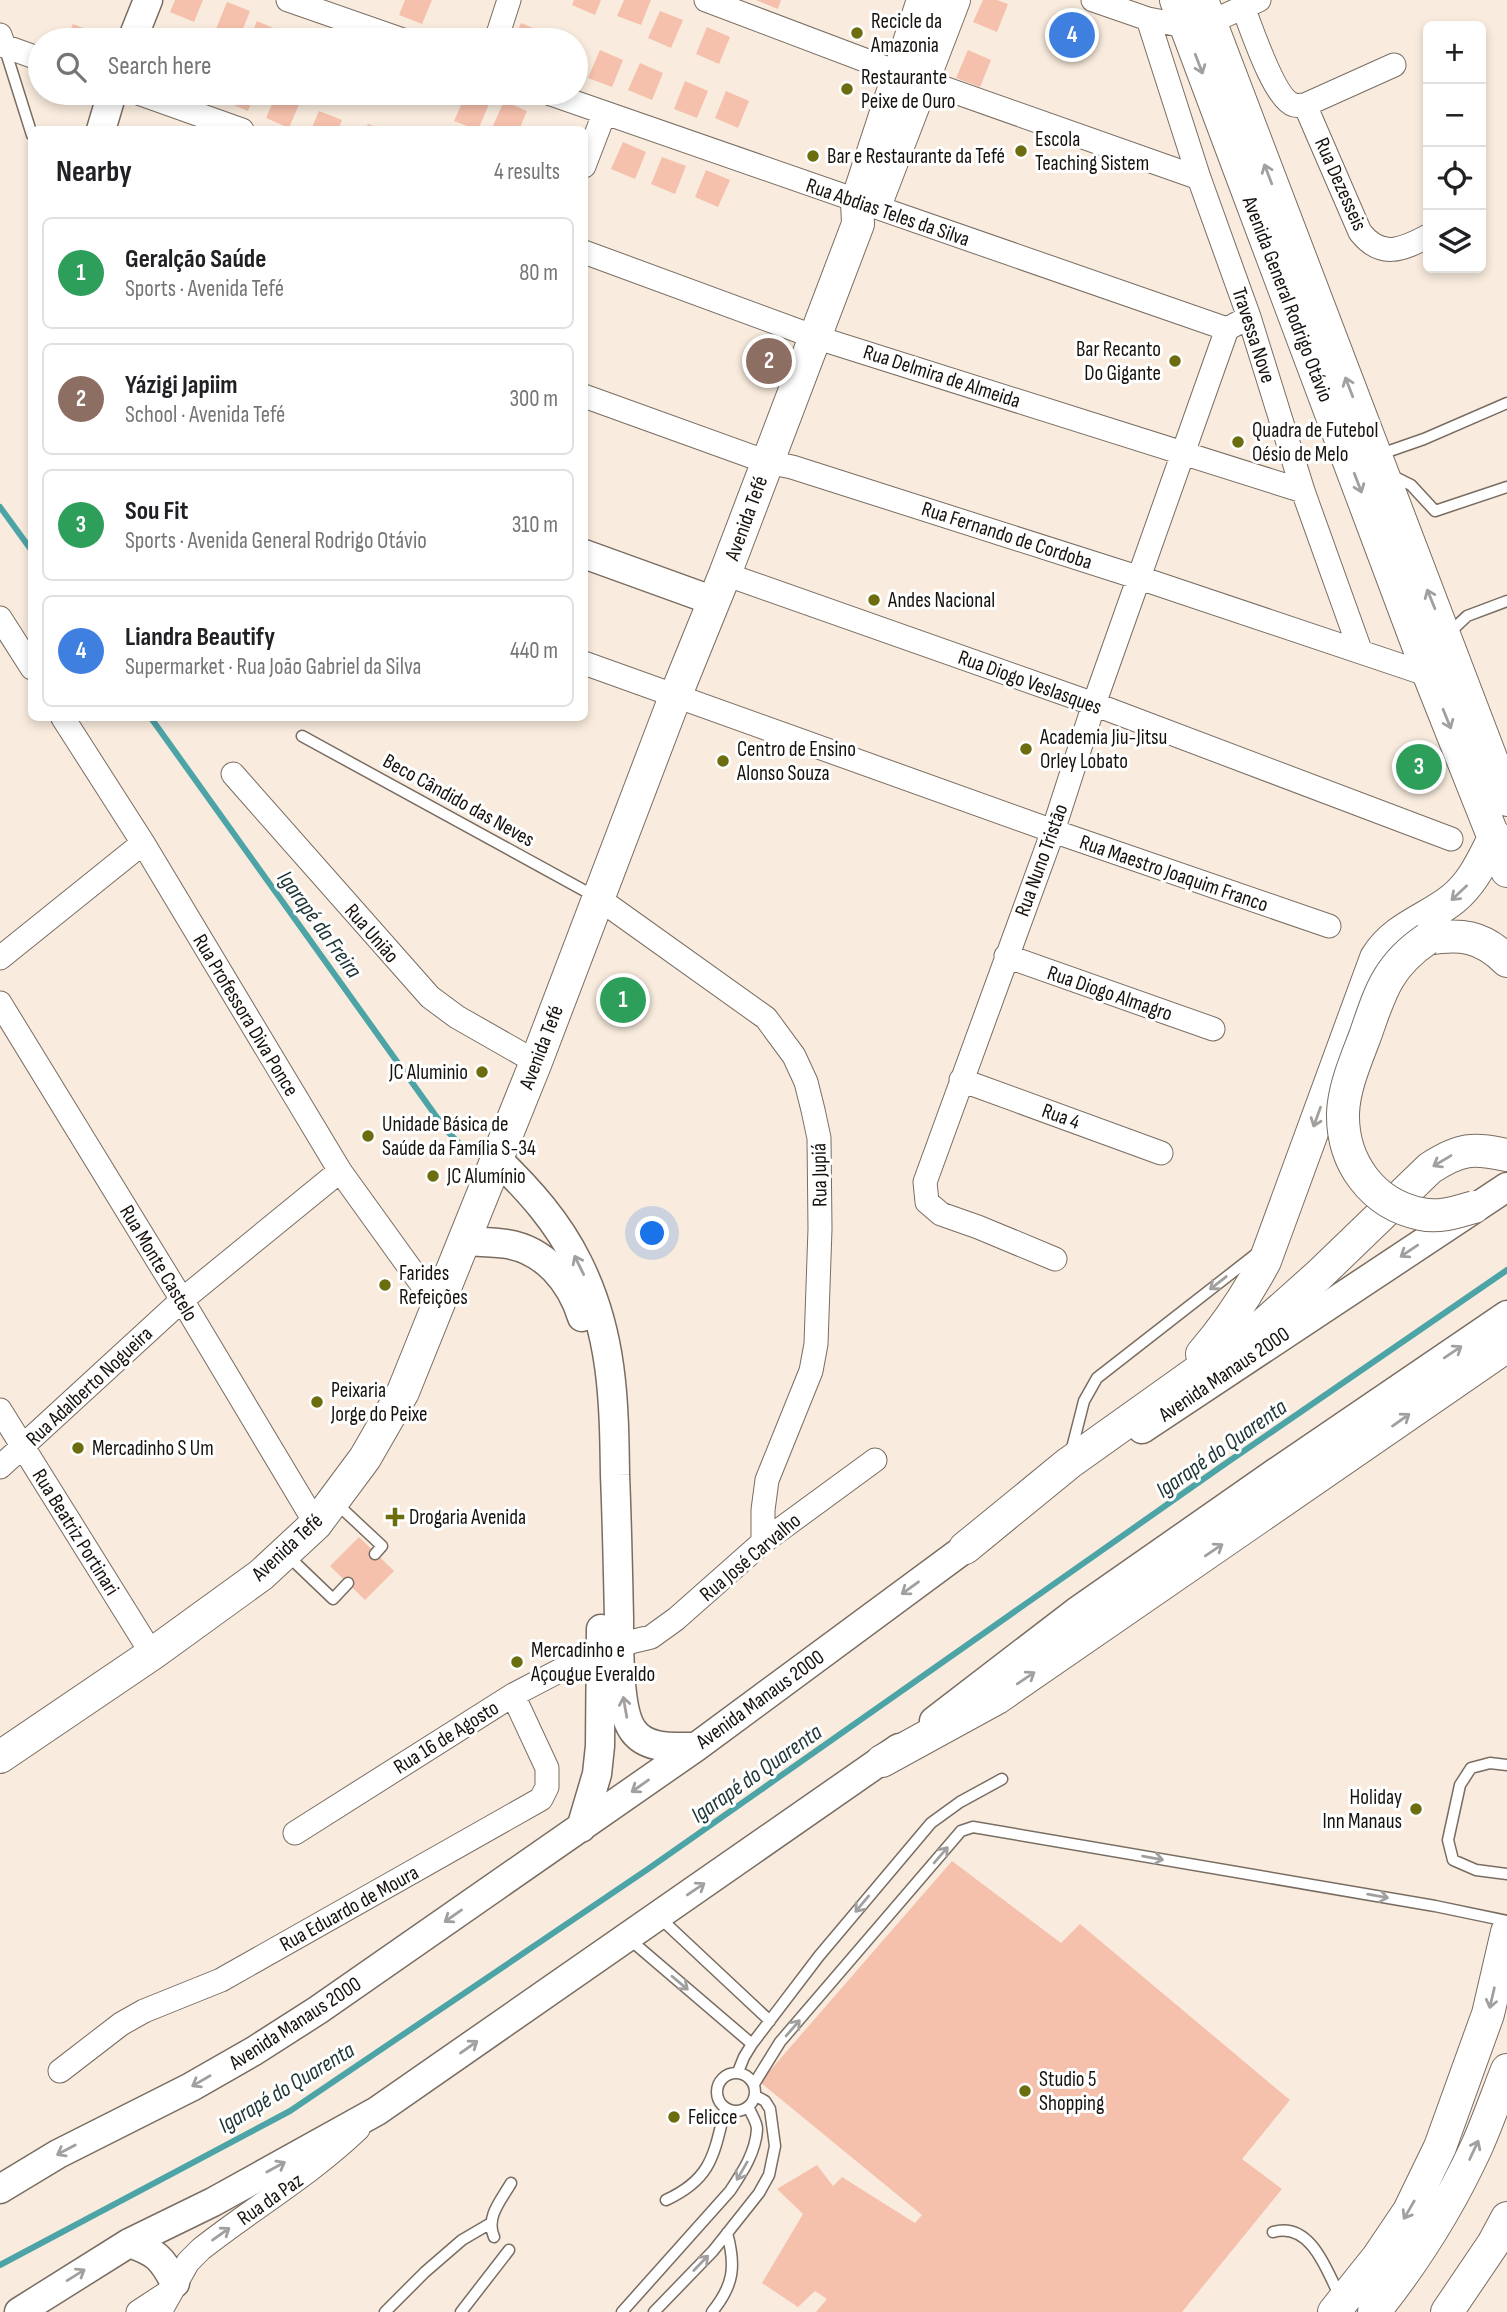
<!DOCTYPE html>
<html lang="en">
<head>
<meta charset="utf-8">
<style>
  :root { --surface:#fff; --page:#f2f2f2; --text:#202124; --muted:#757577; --line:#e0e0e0; --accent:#6c6d0f }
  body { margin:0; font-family:"Sofia Sans Condensed",sans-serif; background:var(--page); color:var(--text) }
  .controls { position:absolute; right:21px; top:21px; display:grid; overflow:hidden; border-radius:10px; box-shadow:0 4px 10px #0003 }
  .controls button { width:63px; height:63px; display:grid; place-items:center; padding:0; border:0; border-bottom:2px solid var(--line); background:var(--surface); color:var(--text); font:35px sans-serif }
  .you { position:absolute; left:653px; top:1234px; width:24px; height:24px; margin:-18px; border:5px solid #fff; border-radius:50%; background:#1a73e8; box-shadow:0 0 0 10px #1a73e833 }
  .badge { display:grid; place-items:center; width:46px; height:46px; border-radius:50%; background:var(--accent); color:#fff; font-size:23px; font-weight:700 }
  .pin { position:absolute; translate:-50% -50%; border:4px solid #fff; box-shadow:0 2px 7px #0006 }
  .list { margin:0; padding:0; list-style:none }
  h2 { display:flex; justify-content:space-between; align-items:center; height:91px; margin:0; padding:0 28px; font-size:30px }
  h2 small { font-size:23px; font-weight:400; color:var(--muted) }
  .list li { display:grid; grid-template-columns:46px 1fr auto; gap:21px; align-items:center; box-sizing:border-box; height:112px; margin:0 14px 14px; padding:0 14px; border:2px solid var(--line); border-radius:10px }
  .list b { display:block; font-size:26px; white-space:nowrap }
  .list p { margin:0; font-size:23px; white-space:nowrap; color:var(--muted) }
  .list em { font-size:23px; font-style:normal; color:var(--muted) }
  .icon { flex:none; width:38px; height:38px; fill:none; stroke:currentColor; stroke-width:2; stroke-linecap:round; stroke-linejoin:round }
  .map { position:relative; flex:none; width:1507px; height:2312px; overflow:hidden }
  .search { position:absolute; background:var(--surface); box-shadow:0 4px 10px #0003; left:28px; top:28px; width:560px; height:77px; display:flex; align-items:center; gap:18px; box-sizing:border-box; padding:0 24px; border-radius:38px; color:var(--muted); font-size:26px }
  .panel { position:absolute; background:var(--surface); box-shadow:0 4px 10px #0003; left:28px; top:126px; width:560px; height:595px; border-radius:10px }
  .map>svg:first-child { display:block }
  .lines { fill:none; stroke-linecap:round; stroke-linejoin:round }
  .stream { stroke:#4da4a7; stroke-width:6 }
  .building { fill:#f5c0ac }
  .service-casing { stroke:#796d62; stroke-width:13 }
  .minor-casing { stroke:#796d62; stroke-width:25 }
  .tertiary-casing { stroke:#796d62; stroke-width:31 }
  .secondary-casing { stroke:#796d62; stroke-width:34 }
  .service { stroke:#fff; stroke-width:10 }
  .minor { stroke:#fff; stroke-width:23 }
  .tertiary { stroke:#fff; stroke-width:28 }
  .secondary { stroke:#fff; stroke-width:32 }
  .secondary-bridge-casing { stroke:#796d62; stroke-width:34; stroke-linecap:butt }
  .secondary-bridge { stroke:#fff; stroke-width:32 }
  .oneway { stroke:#a2a09f }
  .poi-dot { fill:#6c6d0f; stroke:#fff; stroke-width:2.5 }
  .labels { text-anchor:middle; stroke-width:6; stroke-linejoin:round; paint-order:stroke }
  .poi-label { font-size:21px; fill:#17120e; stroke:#fff; text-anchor:start }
  .street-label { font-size:21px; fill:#17120e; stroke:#fff }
  .water-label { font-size:23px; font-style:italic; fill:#213738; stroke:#fff }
</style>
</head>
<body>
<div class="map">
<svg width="1507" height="2312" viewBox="0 0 1507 2312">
  <rect width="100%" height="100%" fill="#f9ecde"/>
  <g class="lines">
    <path class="stream" d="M0 507 32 551
      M151 718 446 1130 464 1148
      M0 2265 290 2111 648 1869 1222 1466 1507 1270"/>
  </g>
  <path class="building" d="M175 0H203L194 22 170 12Z
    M405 0H432L422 24 399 15Z
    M574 0H601L595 15 572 5Z
    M624 0H651L641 25 617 16Z
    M756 0H781L778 9Z
    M983 0H997L1008 4 997 32 973 22Z
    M227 2 250 11 239 39 216 29Z
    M660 11 683 20 671 48 648 38Z
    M257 21 280 31 277 40H249Z
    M521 23 545 33 542 40H514Z
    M73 24 96 33 93 40H66Z
    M707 27 730 37 719 64 696 54Z
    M600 50 623 60 612 87 588 78Z
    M968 50 991 60 980 87 956 78Z
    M640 63 663 73 652 100 628 90Z
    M685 81 708 91 697 118 674 109Z
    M726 91 749 101 738 128 715 118Z
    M228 93H255L248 111 224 101Z
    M277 93H282L301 100 289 128 266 118Z
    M466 94 489 104 478 130 454 121Z
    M504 101 527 111 519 130 492 128Z
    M319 111 342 120 338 130H311Z
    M368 124 382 129V130H365Z
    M623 142 646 152 635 179 611 169Z
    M662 157 686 166 675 194 651 184Z
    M706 170 730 180 718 207 695 197Z
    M359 1537 394 1571 365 1600 330 1566Z
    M952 1861 1061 1943 1080 1924 1290 2100 1242 2159 1282 2189 1182 2312H816L827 2299 815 2291 798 2307 762 2283 803 2214 777 2189 817 2165 833 2186 842 2177 915 2223 922 2215 760 2082Z"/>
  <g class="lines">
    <g class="service-casing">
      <path id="service" d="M4 46 32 135
        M1378 455 1424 439 1507 403
        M1391 475 1411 485 1435 511 1507 487
        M1447 635 1467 616 1507 601
        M302 736 596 897
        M1071 1452 1084 1401 1097 1378 1256 1254
        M336 1503 382 1546 375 1554
        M287 1555 333 1599 348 1583
        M1507 1765 1490 1763 1471 1768 1460 1785 1448 1840 1453 1860 1476 1870 1507 1874
        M660 1918 770 2021
        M628 1938 752 2044
        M738 2072 744 2057 752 2044 819 1956 931 1823 960 1802 1002 1779
        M717 2092a19 19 0 1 1 38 0a19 19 0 1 1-38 0Z
        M754 2084 780 2042 961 1831 973 1827 1435 1906 1507 1921
        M666 2200C712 2179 714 2154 725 2109
        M1273 2232C1311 2221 1327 2271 1340 2297
        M494 2237C485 2217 502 2199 511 2183
        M385 2312 425 2272 462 2240 491 2223
        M461 2312 509 2250
        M622 2312 730 2191C742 2173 756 2152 757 2129 757 2122 751 2114 749 2108
        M654 2312 713 2251 759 2193 769 2175 775 2146 770 2109 765 2101 756 2096
        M712 2312C734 2285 736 2266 727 2233"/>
    </g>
    <g class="minor-casing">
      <path id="minor" d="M288 0 403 40
        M706 0 899 73
        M1093 0 1148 19 1185 26
        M1243 7C1251 27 1274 99 1294 105 1297 106 1301 105 1305 105L1394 65
        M1148 19 1199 178 1249 317 1303 491 1360 650
        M1211 22 1259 0
        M0 35 4 46 40 59
        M496 40 509 0
        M924 81 1199 178
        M138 93 242 130
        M548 93 1227 329
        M1305 105 1360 232C1381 259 1402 250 1428 236
        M584 166 604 114
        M584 252 815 337 1303 491
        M584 396 767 462 792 467 1140 578 1429 675
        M725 574 1094 704 1451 839
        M0 618 32 668
        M584 663 1053 831 1329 926
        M63 718 143 843 340 1171 438 1307
        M233 774 430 997 457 1017 536 1062
        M598 898 766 1018 794 1056 806 1082 813 1110 819 1138 820 1229 816 1344 811 1371 767 1480 763 1510V1542
        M1006 956 1213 1029
        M0 958 143 843
        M0 1003 182 1300 316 1524
        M961 1080 1161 1153
        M1055 1259 978 1227 941 1214 927 1202 925 1182 1053 831 1094 704 1227 329 1249 317
        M0 1410 152 1654
        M0 1467 182 1300 340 1171
        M295 1833 513 1695 601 1649 651 1637 676 1619 763 1542 875 1460
        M60 2071 121 2024 144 2011 221 1980 541 1799 547 1787V1768L513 1695
        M138 2312 170 2291
        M160 2312 188 2262 201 2249C253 2208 310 2175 358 2129"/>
    </g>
    <g class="tertiary-casing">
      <path id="tertiary" d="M132 40 148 0
        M101 130 112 93
        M584 554 714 601
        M497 1159C529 1190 558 1222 578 1263 613 1333 614 1400 615 1475 617 1523 618 1571 619 1619 619 1645 618 1708 632 1729 645 1750 674 1747 696 1747
        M463 1241C478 1242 493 1242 507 1244 545 1250 571 1282 582 1317
        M1142 1429 1507 1187
        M934 1721 1076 1612 1275 1473 1507 1315
        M581 1828 597 1774 600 1746 601 1629
        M0 2189 58 2154 191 2087 254 2051 318 2010 696 1747 983 1535
        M129 2243C156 2252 162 2258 175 2283
        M19 2312 129 2243 213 2202 377 2111 899 1748"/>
    </g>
    <g class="secondary-casing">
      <path id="secondary" d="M1176 0 1429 675 1507 871
        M1202 0 1507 800
        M878 198 954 0
        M1427 939C1460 933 1483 936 1507 961
        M1202 1354C1227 1325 1247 1295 1265 1261L1376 958C1395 927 1427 920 1453 899 1474 882 1483 859 1495 836
        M965 1548 1069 1463 1264 1324 1319 1275 1430 1168C1461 1148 1472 1148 1507 1155
        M0 1757 152 1654 261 1575 316 1524 365 1458 403 1392 536 1062 675 697 725 574 858 224 857 201 923 0
        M882 1761 997 1698 1507 1346
        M1334 2312 1378 2257 1409 2211 1440 2147 1488 2014 1507 1932
        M1374 2312C1415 2261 1450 2205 1477 2146 1488 2121 1497 2095 1507 2070
        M1447 2312 1493 2244 1507 2218"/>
    </g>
    <use href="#service" class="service"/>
    <use href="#minor" class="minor"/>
    <use href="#tertiary" class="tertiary"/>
    <use href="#secondary" class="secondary"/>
    <g class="secondary-bridge-casing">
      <path id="secondary-bridge" d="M1427 939C1387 966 1380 993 1365 1036 1356 1060 1344 1087 1343 1113 1342 1162 1372 1204 1421 1214 1439 1218 1457 1212 1474 1207"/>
    </g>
    <use href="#secondary-bridge" class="secondary-bridge"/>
  </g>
  <defs><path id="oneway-shaft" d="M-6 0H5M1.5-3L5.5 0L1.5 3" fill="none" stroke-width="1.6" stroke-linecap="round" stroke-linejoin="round" transform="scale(1.75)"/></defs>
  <g class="oneway">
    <use href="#oneway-shaft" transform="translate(1199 64) rotate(69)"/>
    <use href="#oneway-shaft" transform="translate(1268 174) rotate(-111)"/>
    <use href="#oneway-shaft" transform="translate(1349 387) rotate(-111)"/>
    <use href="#oneway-shaft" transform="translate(1358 483) rotate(69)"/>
    <use href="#oneway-shaft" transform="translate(1431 599) rotate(-112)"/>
    <use href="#oneway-shaft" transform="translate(1447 719) rotate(68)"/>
    <use href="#oneway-shaft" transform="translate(1459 893) rotate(137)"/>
    <use href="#oneway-shaft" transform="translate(1317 1117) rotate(110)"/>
    <use href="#oneway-shaft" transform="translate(1442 1161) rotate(149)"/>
    <use href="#oneway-shaft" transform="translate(1409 1251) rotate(146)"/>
    <use href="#oneway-shaft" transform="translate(579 1265) rotate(-116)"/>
    <use href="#oneway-shaft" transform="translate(1218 1283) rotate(142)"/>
    <use href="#oneway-shaft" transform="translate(1453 1352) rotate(-34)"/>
    <use href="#oneway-shaft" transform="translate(1401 1420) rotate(-35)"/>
    <use href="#oneway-shaft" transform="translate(1214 1550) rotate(-34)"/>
    <use href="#oneway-shaft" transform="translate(910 1588) rotate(144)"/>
    <use href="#oneway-shaft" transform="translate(1026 1678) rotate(-34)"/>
    <use href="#oneway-shaft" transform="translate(625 1707) rotate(-100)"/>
    <use href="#oneway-shaft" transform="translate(640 1786) rotate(145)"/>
    <use href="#oneway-shaft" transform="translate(941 1855) rotate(-49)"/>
    <use href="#oneway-shaft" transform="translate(1153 1858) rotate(10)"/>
    <use href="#oneway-shaft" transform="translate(696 1889) rotate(-34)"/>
    <use href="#oneway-shaft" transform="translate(1378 1896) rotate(10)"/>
    <use href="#oneway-shaft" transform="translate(862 1904) rotate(130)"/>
    <use href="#oneway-shaft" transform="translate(453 1916) rotate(145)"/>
    <use href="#oneway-shaft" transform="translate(680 1983) rotate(40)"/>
    <use href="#oneway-shaft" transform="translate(1492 1998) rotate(103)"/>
    <use href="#oneway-shaft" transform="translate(793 2028) rotate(-49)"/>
    <use href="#oneway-shaft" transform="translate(469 2047) rotate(-35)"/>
    <use href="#oneway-shaft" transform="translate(201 2081) rotate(150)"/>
    <use href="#oneway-shaft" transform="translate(66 2150) rotate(152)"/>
    <use href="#oneway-shaft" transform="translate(1474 2150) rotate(-65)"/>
    <use href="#oneway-shaft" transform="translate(276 2167) rotate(-29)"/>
    <use href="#oneway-shaft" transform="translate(742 2171) rotate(120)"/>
    <use href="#oneway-shaft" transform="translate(1409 2210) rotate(120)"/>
    <use href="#oneway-shaft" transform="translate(221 2234) rotate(-35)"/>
    <use href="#oneway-shaft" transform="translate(701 2263) rotate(-46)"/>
    <use href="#oneway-shaft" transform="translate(76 2275) rotate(-32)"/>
  </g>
  <g class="poi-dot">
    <circle cx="857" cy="33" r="7"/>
    <circle cx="847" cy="89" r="7"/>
    <circle cx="1021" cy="151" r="7"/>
    <circle cx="813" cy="156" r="7"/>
    <circle cx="1175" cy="361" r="7"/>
    <circle cx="1238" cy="442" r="7"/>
    <circle cx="874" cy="600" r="7"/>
    <circle cx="1026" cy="749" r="7"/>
    <circle cx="723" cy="761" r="7"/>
    <circle cx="482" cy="1072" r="7"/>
    <circle cx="368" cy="1136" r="7"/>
    <circle cx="433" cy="1176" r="7"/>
    <circle cx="385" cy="1285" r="7"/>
    <circle cx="317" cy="1402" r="7"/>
    <circle cx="78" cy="1448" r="7"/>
    <path d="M391.5 1506.5h7v7h7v7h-7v7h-7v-7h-7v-7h7z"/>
    <circle cx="517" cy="1662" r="7"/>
    <circle cx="1416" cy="1809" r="7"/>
    <circle cx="1025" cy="2091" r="7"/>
    <circle cx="674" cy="2117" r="7"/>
  </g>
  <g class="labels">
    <g class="poi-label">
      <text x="871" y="28">Recicle da<tspan x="871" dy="24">Amazonia</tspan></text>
      <text x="861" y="84">Restaurante<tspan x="861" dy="24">Peixe de Ouro</tspan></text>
      <text x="1035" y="146">Escola<tspan x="1035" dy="24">Teaching Sistem</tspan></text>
      <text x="827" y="163">Bar e Restaurante da Tefé</text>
      <text x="1161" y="356" text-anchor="end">Bar Recanto<tspan x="1161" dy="24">Do Gigante</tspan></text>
      <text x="1252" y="437">Quadra de Futebol<tspan x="1252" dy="24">Oésio de Melo</tspan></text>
      <text x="888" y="607">Andes Nacional</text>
      <text x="1040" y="744">Academia Jiu-Jitsu<tspan x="1040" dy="24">Orley Lobato</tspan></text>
      <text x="737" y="756">Centro de Ensino<tspan x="737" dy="24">Alonso Souza</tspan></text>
      <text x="468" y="1079" text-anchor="end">JC Aluminio</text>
      <text x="382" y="1131">Unidade Básica de<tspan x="382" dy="24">Saúde da Família S-34</tspan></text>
      <text x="447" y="1183">JC Alumínio</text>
      <text x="399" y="1280">Farides<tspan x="399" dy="24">Refeições</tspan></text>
      <text x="331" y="1397">Peixaria<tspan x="331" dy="24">Jorge do Peixe</tspan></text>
      <text x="92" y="1455">Mercadinho S Um</text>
      <text x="409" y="1524">Drogaria Avenida</text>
      <text x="531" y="1657">Mercadinho e<tspan x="531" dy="24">Açougue Everaldo</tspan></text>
      <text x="1402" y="1804" text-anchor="end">Holiday<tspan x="1402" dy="24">Inn Manaus</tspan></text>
      <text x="1039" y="2086">Studio 5<tspan x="1039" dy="24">Shopping</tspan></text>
      <text x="688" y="2124">Felicce</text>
    </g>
    <g class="street-label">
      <text transform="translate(1341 184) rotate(66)" y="7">Rua Dezesseis</text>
      <text transform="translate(888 212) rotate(19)" y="7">Rua Abdias Teles da Silva</text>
      <text transform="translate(1288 299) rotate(69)" y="7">Avenida General Rodrigo Otávio</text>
      <text transform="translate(1254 335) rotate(72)" y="7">Travessa Nove</text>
      <text transform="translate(942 376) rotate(18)" y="7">Rua Delmira de Almeida</text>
      <text transform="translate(746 518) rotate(-70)" y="7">Avenida Tefé</text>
      <text transform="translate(1007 535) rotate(18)" y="7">Rua Fernando de Cordoba</text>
      <text transform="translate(1030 682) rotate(20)" y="7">Rua Diogo Veslasques</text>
      <text transform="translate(459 800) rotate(29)" y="7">Beco Cândido das Neves</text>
      <text transform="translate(1041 860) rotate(-70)" y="7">Rua Nuno Tristão</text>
      <text transform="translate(1174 873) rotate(19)" y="7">Rua Maestro Joaquim Franco</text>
      <text transform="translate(372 933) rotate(49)" y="7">Rua União</text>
      <text transform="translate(1110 993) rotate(19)" y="7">Rua Diogo Almagro</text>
      <text transform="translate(246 1015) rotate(59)" y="7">Rua Professora Diva Ponce</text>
      <text transform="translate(541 1047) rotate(-69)" y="7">Avenida Tefé</text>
      <text transform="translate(1061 1116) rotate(20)" y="7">Rua 4</text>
      <text transform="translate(819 1175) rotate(-91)" y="7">Rua Jupiá</text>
      <text transform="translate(159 1263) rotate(59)" y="7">Rua Monte Castelo</text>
      <text transform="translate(1224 1374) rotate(-34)" y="7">Avenida Manaus 2000</text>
      <text transform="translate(89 1386) rotate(-43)" y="7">Rua Adalberto Nogueira</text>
      <text transform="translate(76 1532) rotate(58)" y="7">Rua Beatriz Portinari</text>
      <text transform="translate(287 1547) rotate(-43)" y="7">Avenida Tefé</text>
      <text transform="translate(750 1557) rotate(-40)" y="7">Rua José Carvalho</text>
      <text transform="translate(760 1699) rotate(-36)" y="7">Avenida Manaus 2000</text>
      <text transform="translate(446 1737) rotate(-32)" y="7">Rua 16 de Agosto</text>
      <text transform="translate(349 1908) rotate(-29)" y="7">Rua Eduardo de Moura</text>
      <text transform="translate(295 2023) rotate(-33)" y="7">Avenida Manaus 2000</text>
      <text transform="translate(270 2199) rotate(-35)" y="7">Rua da Paz</text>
    </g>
    <g class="water-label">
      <text transform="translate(320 924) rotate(54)" y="8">Igarapé da Freira</text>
      <text transform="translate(1221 1448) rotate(-35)" y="8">Igarapé do Quarenta</text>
      <text transform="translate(756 1773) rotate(-35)" y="8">Igarapé do Quarenta</text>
      <text transform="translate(286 2087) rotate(-31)" y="8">Igarapé do Quarenta</text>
    </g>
  </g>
</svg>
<div class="controls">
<button>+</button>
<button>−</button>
<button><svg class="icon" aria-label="locate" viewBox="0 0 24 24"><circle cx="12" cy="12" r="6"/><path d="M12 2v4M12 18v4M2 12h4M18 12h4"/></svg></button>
<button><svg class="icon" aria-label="layers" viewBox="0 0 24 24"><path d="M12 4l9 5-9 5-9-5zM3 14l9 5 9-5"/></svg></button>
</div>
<div class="you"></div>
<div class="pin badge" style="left:623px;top:1000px;background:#2e9e5b">1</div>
<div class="pin badge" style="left:769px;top:361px;background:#8d6e63">2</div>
<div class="pin badge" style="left:1419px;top:767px;background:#2e9e5b">3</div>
<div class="pin badge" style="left:1072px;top:35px;background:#3f7fe0">4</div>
<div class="search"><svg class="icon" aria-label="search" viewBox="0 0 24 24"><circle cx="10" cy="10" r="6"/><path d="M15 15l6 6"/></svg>Search here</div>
<section class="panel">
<h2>Nearby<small>4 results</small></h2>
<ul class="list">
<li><span class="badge" style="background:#2e9e5b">1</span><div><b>Geralção Saúde</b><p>Sports · Avenida Tefé</p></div><em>80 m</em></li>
<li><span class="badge" style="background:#8d6e63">2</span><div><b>Yázigi Japiim</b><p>School · Avenida Tefé</p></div><em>300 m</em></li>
<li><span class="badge" style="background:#2e9e5b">3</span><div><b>Sou Fit</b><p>Sports · Avenida General Rodrigo Otávio</p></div><em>310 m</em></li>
<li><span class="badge" style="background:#3f7fe0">4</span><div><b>Liandra Beautify</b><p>Supermarket · Rua João Gabriel da Silva</p></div><em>440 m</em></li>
</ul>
</section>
</div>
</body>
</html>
